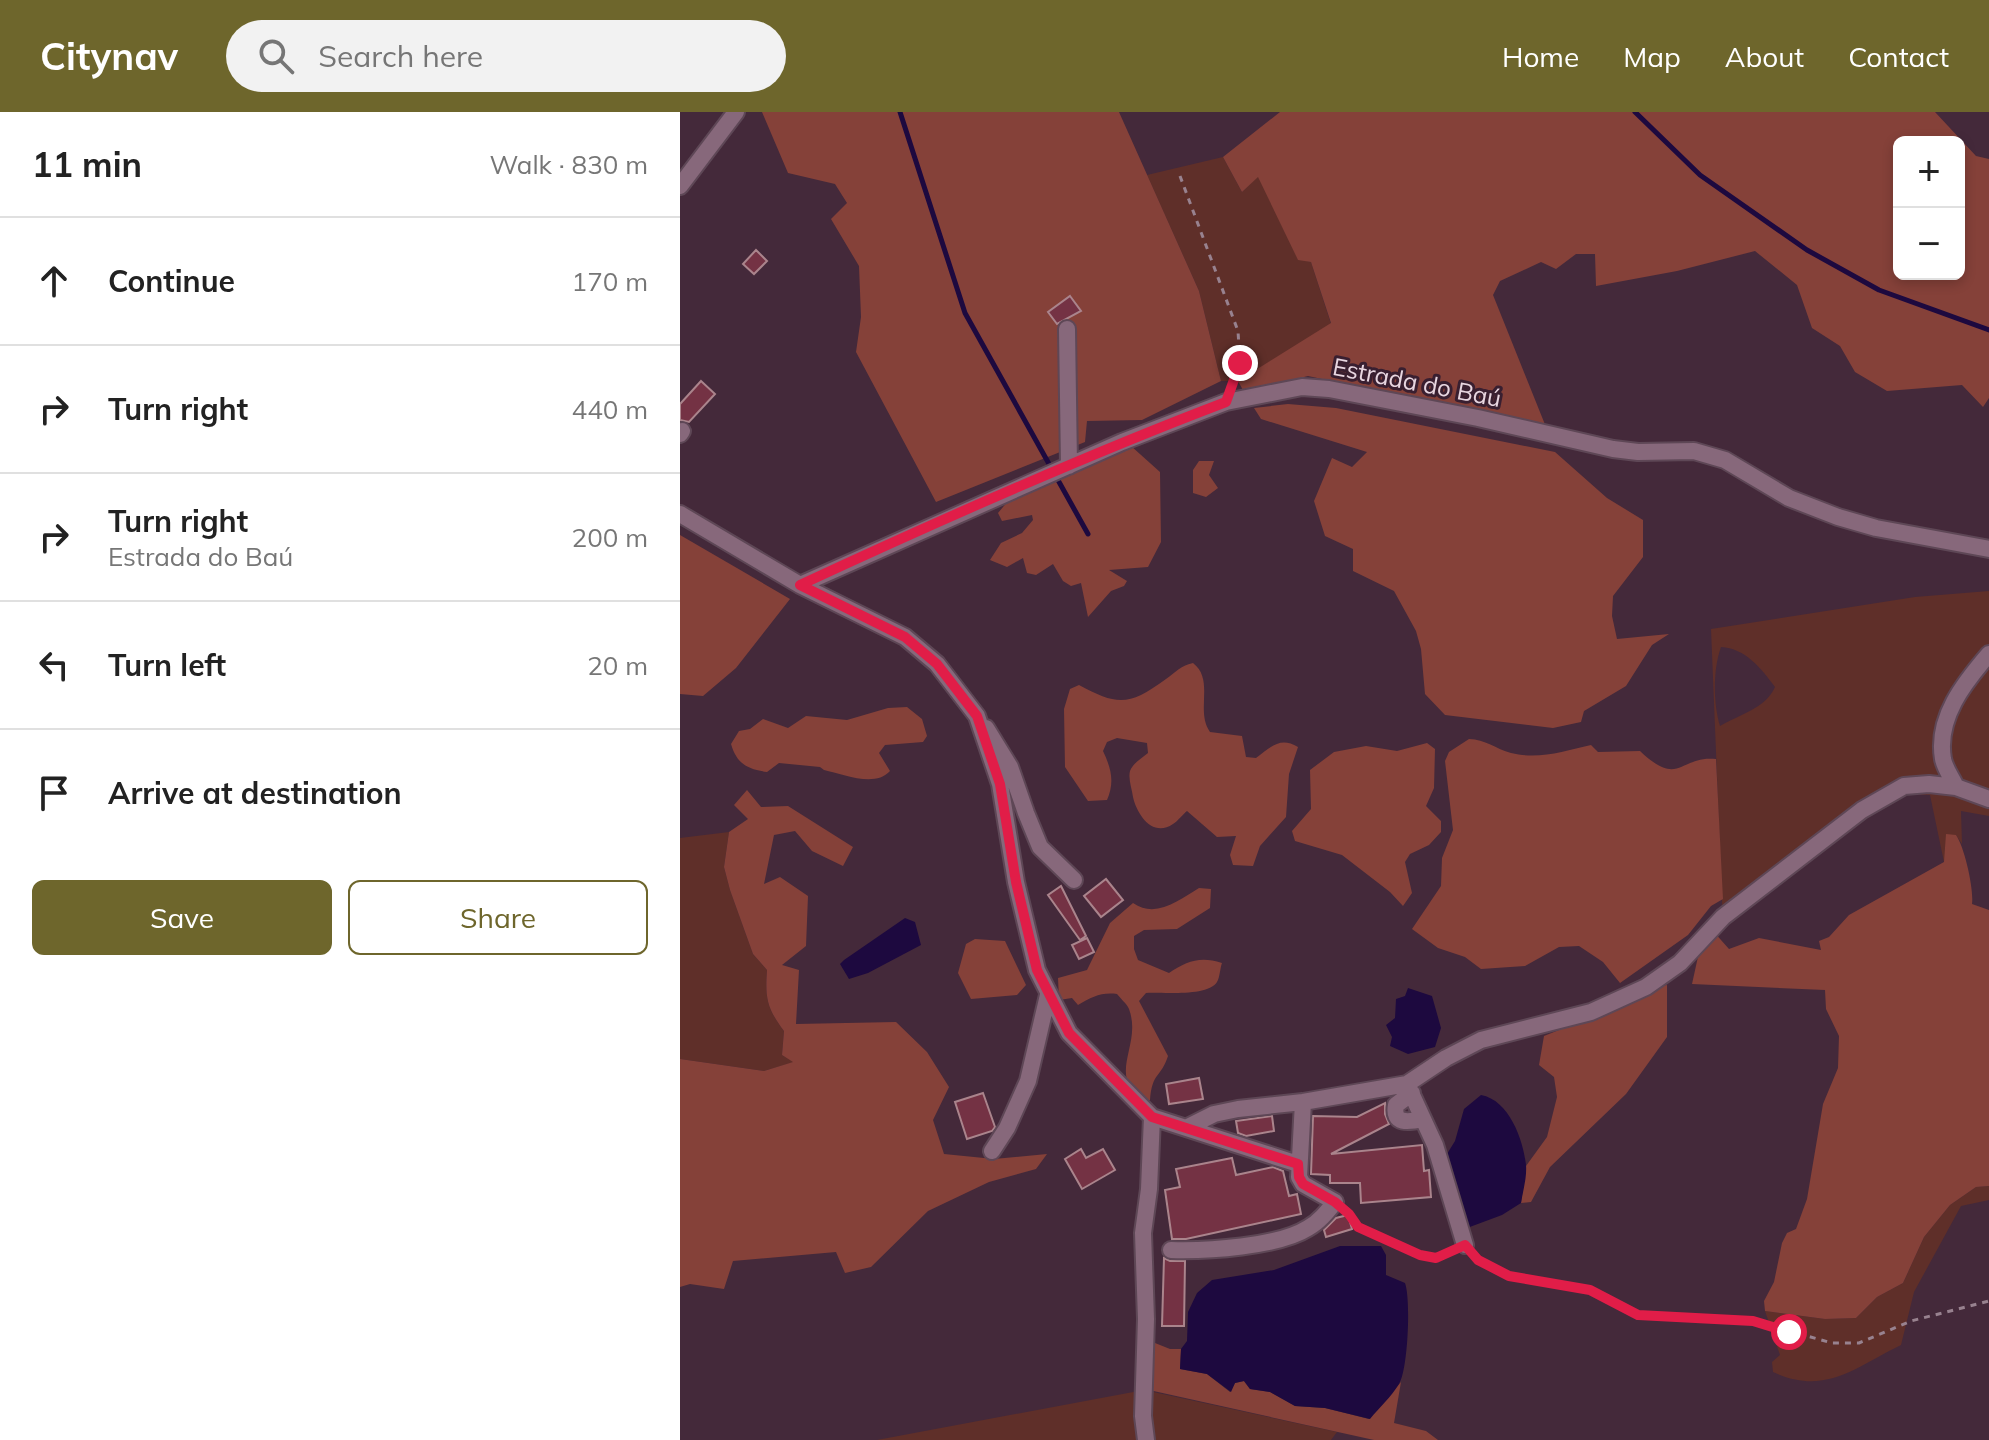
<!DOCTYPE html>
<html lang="en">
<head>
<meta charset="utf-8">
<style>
  :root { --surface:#fff; --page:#f2f2f2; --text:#222; --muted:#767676; --line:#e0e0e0; --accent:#6e662c }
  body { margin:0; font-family:Mulish,sans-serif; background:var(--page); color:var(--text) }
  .controls { position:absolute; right:24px; top:24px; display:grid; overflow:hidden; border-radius:12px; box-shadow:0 4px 12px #0003 }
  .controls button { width:72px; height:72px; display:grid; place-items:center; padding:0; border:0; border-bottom:2px solid var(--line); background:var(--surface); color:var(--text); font:40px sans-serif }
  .stop { position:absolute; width:24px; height:24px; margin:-18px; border:6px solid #e11d48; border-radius:50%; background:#fff }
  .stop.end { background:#e11d48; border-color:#fff; box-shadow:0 2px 8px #0008 }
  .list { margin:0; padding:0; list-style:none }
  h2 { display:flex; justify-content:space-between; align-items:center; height:104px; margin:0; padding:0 32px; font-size:34px }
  h2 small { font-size:26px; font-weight:400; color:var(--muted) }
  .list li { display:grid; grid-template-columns:52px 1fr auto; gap:24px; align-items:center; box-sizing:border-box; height:128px; padding:0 32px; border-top:2px solid var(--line) }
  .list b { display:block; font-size:30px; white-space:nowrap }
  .list p { margin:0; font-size:26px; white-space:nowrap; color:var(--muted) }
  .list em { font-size:26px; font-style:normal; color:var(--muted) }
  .actions { display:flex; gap:16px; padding:24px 32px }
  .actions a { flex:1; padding:18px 0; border:2px solid var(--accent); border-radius:12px; text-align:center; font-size:28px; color:var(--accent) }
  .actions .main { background:var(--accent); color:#fff }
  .icon { flex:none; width:44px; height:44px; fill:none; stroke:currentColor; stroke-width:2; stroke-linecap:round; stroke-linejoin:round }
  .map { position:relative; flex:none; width:1309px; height:1328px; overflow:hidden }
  header { display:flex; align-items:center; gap:48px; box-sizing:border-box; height:112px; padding:0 40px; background:var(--accent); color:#fff }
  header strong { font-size:38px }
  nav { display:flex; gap:44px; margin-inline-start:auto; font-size:28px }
  .search { width:560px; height:72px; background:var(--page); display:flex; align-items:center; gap:20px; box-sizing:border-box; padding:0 28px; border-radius:44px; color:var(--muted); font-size:30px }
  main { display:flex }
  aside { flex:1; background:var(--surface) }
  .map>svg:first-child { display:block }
  .green { fill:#5f2f29; fill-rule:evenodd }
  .forest { fill:#854139; fill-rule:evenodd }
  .water { fill:#1d093f }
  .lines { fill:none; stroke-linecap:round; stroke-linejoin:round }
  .stream { stroke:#1d093f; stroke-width:5 }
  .building { fill:#743244; stroke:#aa848c; stroke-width:2 }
  .minor-casing { stroke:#5e4756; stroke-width:20 }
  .path { stroke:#98828f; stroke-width:3; stroke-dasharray:6 6; stroke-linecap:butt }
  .minor { stroke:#87687b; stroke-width:16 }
  .route { stroke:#e11d48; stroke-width:10 }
  .labels { text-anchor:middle; stroke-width:6; stroke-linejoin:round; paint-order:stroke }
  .street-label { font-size:24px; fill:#e8d6e0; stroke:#391f30 }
</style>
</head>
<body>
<header>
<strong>Citynav</strong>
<div class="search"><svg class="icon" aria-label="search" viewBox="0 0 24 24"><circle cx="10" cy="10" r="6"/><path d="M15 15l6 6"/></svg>Search here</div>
<nav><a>Home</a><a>Map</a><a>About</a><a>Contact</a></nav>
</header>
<main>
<aside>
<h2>11 min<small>Walk · 830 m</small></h2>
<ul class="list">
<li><svg class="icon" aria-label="ahead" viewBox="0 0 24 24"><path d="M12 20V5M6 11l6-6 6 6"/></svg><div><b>Continue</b></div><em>170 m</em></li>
<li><svg class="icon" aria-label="right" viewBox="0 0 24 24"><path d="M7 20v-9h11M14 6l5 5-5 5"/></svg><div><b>Turn right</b></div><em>440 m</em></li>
<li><svg class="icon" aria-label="right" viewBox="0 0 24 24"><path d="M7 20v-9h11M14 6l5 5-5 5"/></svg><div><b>Turn right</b><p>Estrada do Baú</p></div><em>200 m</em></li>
<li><svg class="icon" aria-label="left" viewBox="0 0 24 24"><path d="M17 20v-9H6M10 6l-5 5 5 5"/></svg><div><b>Turn left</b></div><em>20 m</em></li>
<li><svg class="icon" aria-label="arrive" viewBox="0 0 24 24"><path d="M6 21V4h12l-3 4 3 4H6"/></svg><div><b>Arrive at destination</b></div></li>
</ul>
<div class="actions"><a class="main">Save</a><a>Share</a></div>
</aside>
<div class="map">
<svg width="1309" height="1328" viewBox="0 0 1309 1328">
  <rect width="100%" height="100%" fill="#44293a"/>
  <path class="green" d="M543 45 562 80 578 64 618 147 631 150 651 212 558 269H541L519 179 467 63Z
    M1309 479V704L1281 699 1282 732 1276 723 1264 750 1250 683 1224 682 1197 695 1043 812 1031 517 1235 485ZM1041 535C1065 536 1082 557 1095 575 1086 596 1059 603 1040 614 1033 591 1033 557 1041 535Z
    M49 720 44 755 50 778 73 842 87 858C85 887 87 896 104 919L102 943 114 950 84 959 0 947V726Z
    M1309 1074V1088L1281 1094 1234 1180 1221 1233C1174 1256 1145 1284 1093 1260L1092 1250 1100 1243 1085 1199 1145 1207 1176 1206 1197 1185 1223 1171 1244 1125 1270 1093 1296 1075Z
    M464 1278 657 1320 651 1328H197Z"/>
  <path class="forest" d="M82 0H439L519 179 541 269 462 308 407 309 405 330 256 390 176 240 181 205 179 154 151 107 167 91 155 72 108 61Z
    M600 0H1255L1296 44 1309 47V286L1303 295 1282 273 1207 279 1175 260 1160 234 1132 216 1117 173 1075 139 997 159 916 174 915 142H896L876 157 861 150 820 169 813 183 866 315 628 264 564 280 558 269 651 211 631 150 618 148 578 65 562 80 543 45ZM1219 30H1279V162H1219Z
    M608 292 656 296 875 340 927 386 963 408V445L933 484 932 504 937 527 989 522 972 533 946 574 904 599 901 610 873 616 765 603 745 582 741 537 736 519 714 479 673 459V437L645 424 634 389 652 346 672 355 687 340 581 307 574 296Z
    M451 334 480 360 481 430 468 455 429 458 447 469 444 474 431 479 408 505 401 471 391 474 383 469 373 452 356 463 347 461 343 446 327 455 310 448 321 431 342 421 353 408 352 403 322 409 318 401 328 389Z
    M519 349H534L529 363 538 376 526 385 513 381V358Z
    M0 423 110 487 56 556 23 584 0 582Z
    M513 551C535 568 515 599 530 620L562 624 566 645 576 646C591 635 600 624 618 635L609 662 606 705 580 734 573 754 553 753 550 743 556 724 537 725 507 699C503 702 498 709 493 712 473 726 457 703 453 685 452 677 448 667 450 659 453 651 462 646 468 641L467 631 437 626 427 630 423 639C431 656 435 670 427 688L408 689 385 655 384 597 390 577 399 573C438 594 449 594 486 567 496 560 500 554 513 551Z
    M227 595 242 607 247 624 243 630 205 633 199 641 210 659C195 676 163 662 144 658L140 655 99 651 87 660C67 657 57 652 51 632L59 619 70 617 83 607 108 616 126 604 167 608 208 596Z
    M789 627C805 627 816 637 831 641 859 648 884 639 911 633L918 640 960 639C1000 677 999 643 1036 647L1043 787 1031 794 1008 823 940 871 923 850 899 834 879 835 845 854 801 857 785 845 758 836 732 817 761 774 762 746 773 718 765 649 769 640Z
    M747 631 755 637 754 676 746 694 761 709V720L749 733 730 742 725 750 732 781 723 794 710 780 662 743 615 729 612 719 631 697 630 658 654 640 686 634 717 639Z
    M67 678 81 695 108 694 173 735 163 754 132 739 115 719 94 723 84 772 100 765 128 784 126 834 102 853 119 858 116 912 216 910 247 940 269 975 253 1008 264 1042 314 1047 367 1042 356 1057 309 1070 248 1099 191 1155 165 1161 156 1140 53 1149 44 1177 10 1172 0 1175V947L84 959 113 950 102 943 104 919C87 896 85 887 87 858L73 842 50 778 44 755 49 720 68 707 54 693Z
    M1266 722 1276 723C1285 736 1294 778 1292 792L1309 798V1074L1296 1075 1270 1093 1244 1125 1223 1171 1197 1185 1176 1206 1145 1207 1085 1199 1084 1189 1094 1170 1102 1131 1107 1121 1116 1117 1127 1087 1143 992 1158 956 1159 924 1146 897 1145 878 1012 872 1021 831 1033 819 1049 837 1079 826 1141 838 1139 829 1149 825 1169 803 1264 750Z
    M519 776 531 777 530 796 497 817 464 818 454 824V837L458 848 489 861C507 849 520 844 542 851 540 856 540 865 537 870 528 885 482 880 466 881L459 889 488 944C481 966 472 960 470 988L466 990C424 964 463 935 449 897 447 892 440 886 437 882 421 880 412 885 398 893L392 886 379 888 378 866 407 858 430 811 453 791C476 807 499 788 519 776Z
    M295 827 325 829 346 873 337 883 291 887 278 861 286 832Z
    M987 873V925L946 982 870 1055 851 1090 841 1091 846 1054 867 1025 877 985 874 965 859 953 864 924 951 889 977 874Z
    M470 1229 490 1237H501L500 1257 527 1262 550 1280 555 1271 564 1269 570 1277 590 1280 615 1294 645 1296 689 1307 721 1270 714 1311 746 1319 758 1328H694L469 1278Z"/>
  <path class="water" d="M225 806 235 810 241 833 188 861 169 867 160 852 164 848Z
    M728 876 752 884 761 916 755 935 728 942 710 934 712 925 706 913 715 906 716 887 725 884Z
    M801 983C829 988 843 1027 846 1053 847 1065 843 1079 841 1091L822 1103 779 1119 775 1116 754 1063 775 1029 784 997Z
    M660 1134H701L706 1143V1163L725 1171C731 1187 728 1258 719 1272 711 1285 699 1296 690 1307L645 1296 615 1294 590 1280 570 1277 564 1269 555 1271 551 1280 527 1262 500 1257 501 1237 507 1229 508 1200 517 1181 532 1168 594 1158Z"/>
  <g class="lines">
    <path class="stream" d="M220 0 285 201 408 422
      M955 0 1020 63 1127 138 1199 178 1309 218"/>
  </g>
  <path class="building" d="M76 138 87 149 74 162 63 152Z
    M390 184 401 199 377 212 368 200Z
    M21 269 35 282 9 310 0 308V292Z
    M426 767 443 788 421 805 404 784Z
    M381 774 406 824 400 828 368 783Z
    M407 826 414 840 399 847 392 833Z
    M519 966 523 987 489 992 486 972Z
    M303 981 315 1015 312 1019 287 1027 275 990Z
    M705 991V1002L709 1012 651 1042 742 1033 744 1059 749 1058 751 1085 681 1091 680 1071H650V1063L631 1062 633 1004 677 1005Z
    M592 1004 594 1019 566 1024 558 1021 556 1009Z
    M401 1037 406 1046 423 1037 435 1058 402 1077 385 1047Z
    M552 1046 556 1063 593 1055 603 1059 609 1084 617 1082 621 1102 506 1127H492L485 1078 500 1075 496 1057Z
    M668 1103 672 1117 646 1125 644 1118 656 1106Z
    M484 1146 490 1149H505L504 1214H482Z"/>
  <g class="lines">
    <g class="minor-casing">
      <path id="minor" d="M0 74 56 0
        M387 217 389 354
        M0 322 2 319
        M0 402 120 473 442 330 546 290 622 275 649 277 798 306 933 337 958 340 1014 339 1045 348 1109 386 1158 405 1196 416 1309 437
        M120 473 225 525 257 552 297 604 320 672 336 770 357 858 389 921 472 1005 618 1052
        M1309 542C1284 571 1256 606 1263 647 1265 657 1272 666 1276 675L1309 687
        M306 616 330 655 346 701 360 735 394 768
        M727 972 755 1033 785 1133
        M732 981 716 993C712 1013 729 1010 743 1007
        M506 1016 534 1002 558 997 623 990 727 972 766 946 801 928 911 900 966 875 1000 851 1043 805 1182 698 1224 674 1249 672 1276 675
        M312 1039 327 1016 348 969 368 883
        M491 1138C526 1139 598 1135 628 1116 639 1110 647 1100 655 1090L623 1072 619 1065 623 990
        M466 1328 463 1304 466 1207 463 1121 469 1077 472 1005"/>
    </g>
    <path class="path" d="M500 64 558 219 560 251 553 272
      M666 1099 678 1115 740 1143 756 1146 771 1139
      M796 1146 829 1164 910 1178 958 1203 1073 1209 1152 1231H1179L1231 1209 1309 1189"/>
    <use href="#minor" class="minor"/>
  </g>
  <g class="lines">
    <path class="route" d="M560 251 546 290C401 345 260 408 120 473L225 525 257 552 297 604 320 672 336 770 357 858 389 921 472 1005 618 1052 619 1065 623 1072 655 1090 669 1102 678 1115 740 1143 756 1146 785 1133 798 1148 829 1164 910 1178 958 1203 1073 1209 1109 1220"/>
  </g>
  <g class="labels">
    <g class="street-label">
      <text transform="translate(737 271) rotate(11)" y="8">Estrada do Baú</text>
    </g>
  </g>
</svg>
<div class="controls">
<button>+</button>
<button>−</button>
</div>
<div class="stop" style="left:1109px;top:1220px"></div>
<div class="stop end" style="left:560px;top:251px"></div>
</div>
</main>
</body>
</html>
